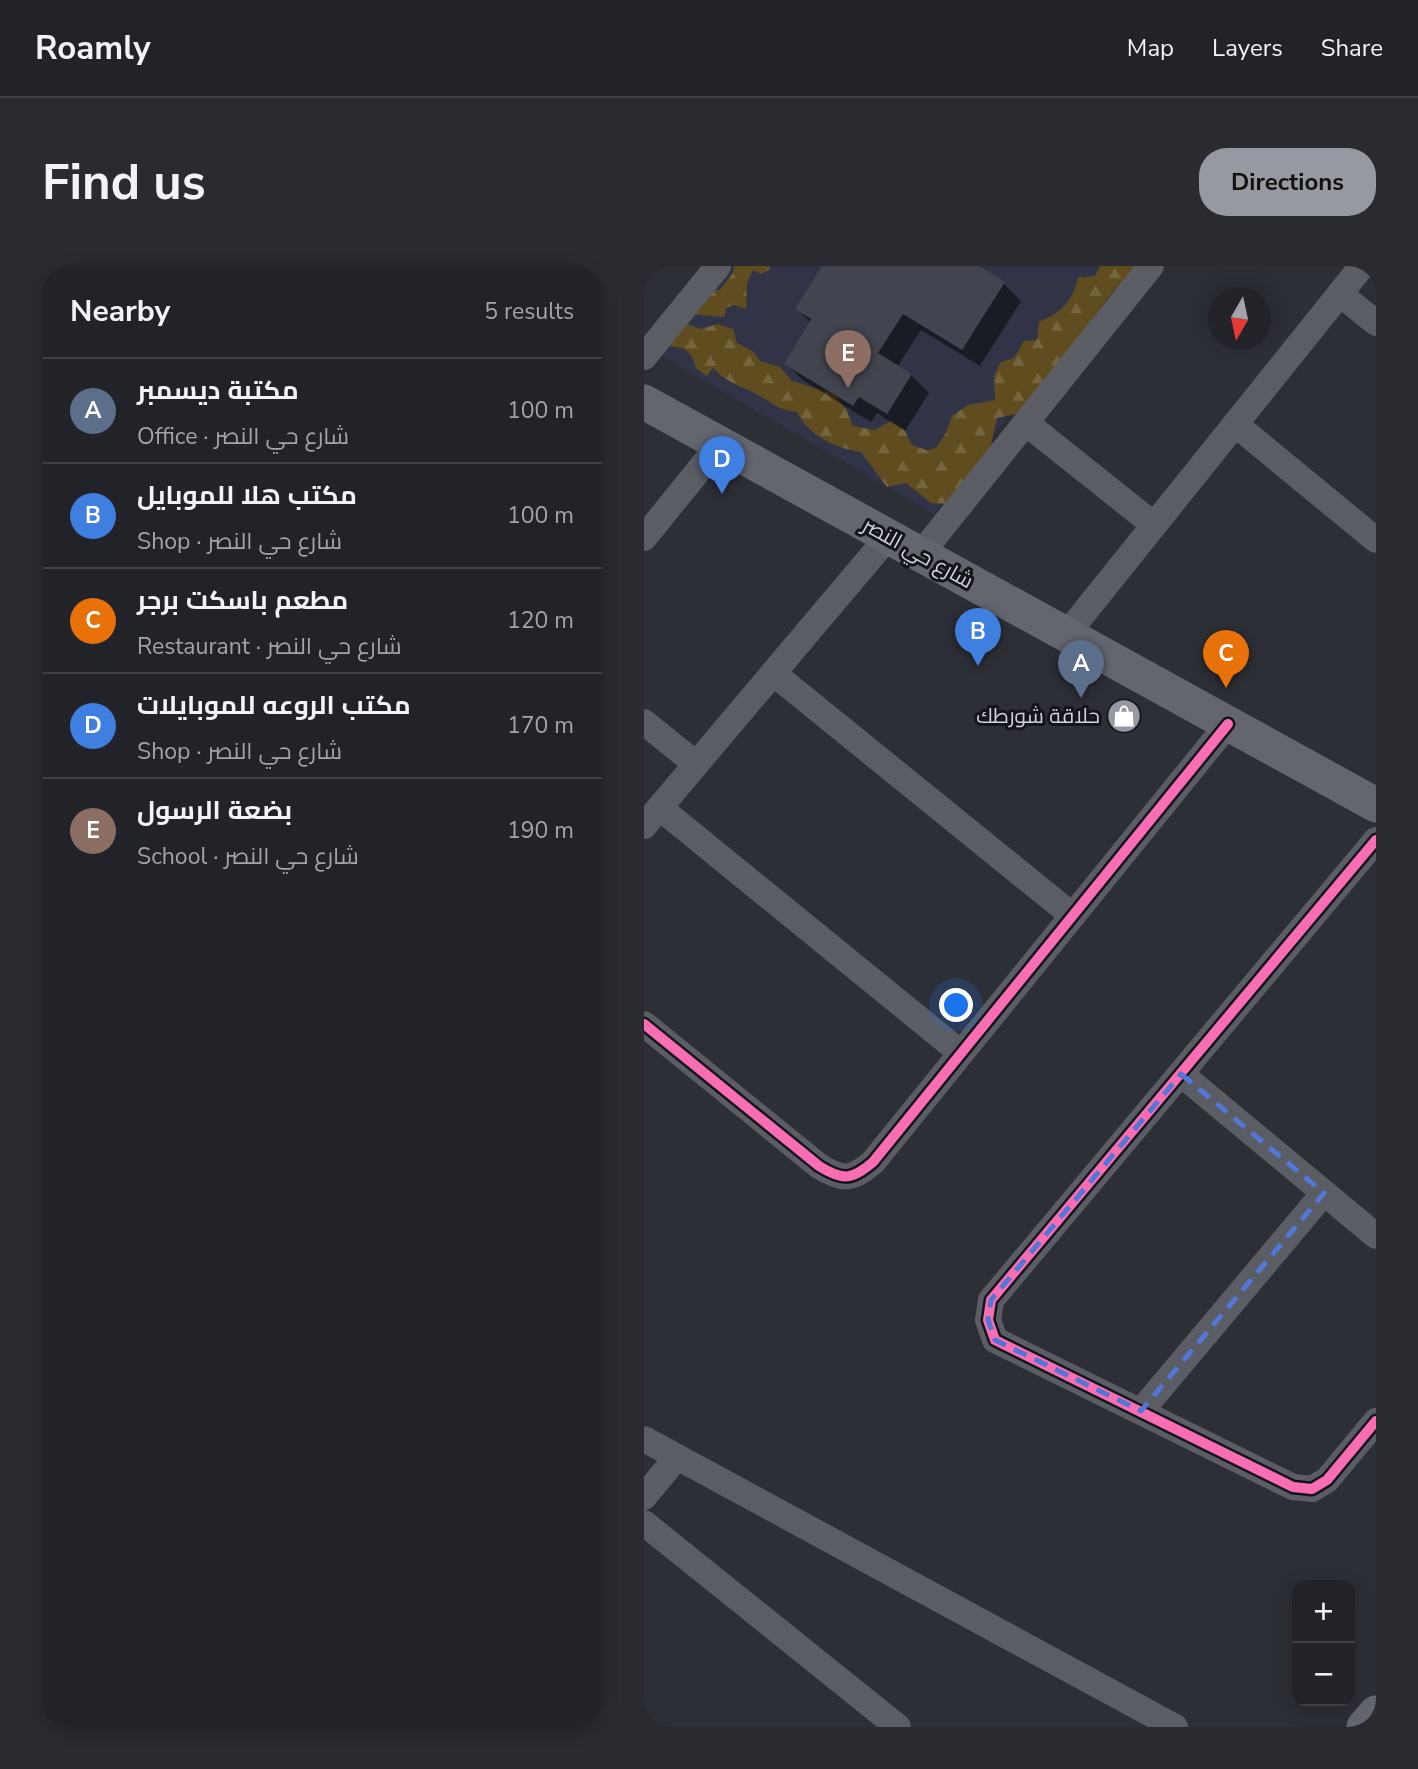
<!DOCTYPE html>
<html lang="en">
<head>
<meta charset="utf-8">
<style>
  :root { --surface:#222328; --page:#2a2b30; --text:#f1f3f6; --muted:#a2a4a8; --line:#3f4045; --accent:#9799a2 }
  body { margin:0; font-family:"Nunito Sans",Cairo,sans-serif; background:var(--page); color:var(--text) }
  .controls { position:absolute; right:21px; bottom:21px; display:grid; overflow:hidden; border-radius:14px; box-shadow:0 4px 18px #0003 }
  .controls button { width:63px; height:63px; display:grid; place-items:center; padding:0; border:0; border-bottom:2px solid var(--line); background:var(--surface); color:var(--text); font:35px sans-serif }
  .compass { position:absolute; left:564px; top:21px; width:63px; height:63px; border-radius:50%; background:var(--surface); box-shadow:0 4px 18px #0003; rotate:189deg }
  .you { position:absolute; left:313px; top:740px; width:24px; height:24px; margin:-18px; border:5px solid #fff; border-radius:50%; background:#1a73e8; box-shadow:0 0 0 10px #1a73e833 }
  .badge { display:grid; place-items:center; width:46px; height:46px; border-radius:50%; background:var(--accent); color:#fff; font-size:23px; font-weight:700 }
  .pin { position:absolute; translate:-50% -58px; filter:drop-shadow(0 2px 4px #0008) }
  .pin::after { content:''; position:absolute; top:37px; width:24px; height:21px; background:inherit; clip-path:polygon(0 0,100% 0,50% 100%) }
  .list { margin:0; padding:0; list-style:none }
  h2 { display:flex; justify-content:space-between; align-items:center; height:91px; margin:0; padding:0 28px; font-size:30px }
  h2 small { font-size:23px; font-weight:400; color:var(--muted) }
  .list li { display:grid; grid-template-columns:46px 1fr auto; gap:21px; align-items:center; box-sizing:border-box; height:105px; padding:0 28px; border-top:2px solid var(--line) }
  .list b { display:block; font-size:26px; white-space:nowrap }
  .list p { margin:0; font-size:23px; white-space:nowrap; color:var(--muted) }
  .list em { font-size:23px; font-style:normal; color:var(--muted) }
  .map { position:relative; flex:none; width:732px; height:1461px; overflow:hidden; border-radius:28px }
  header { display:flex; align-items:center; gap:42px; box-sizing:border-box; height:98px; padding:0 35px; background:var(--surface); border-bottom:2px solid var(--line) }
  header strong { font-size:33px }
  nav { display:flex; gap:38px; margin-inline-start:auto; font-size:24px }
  .intro { display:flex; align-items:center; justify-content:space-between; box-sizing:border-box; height:168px; padding:0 42px }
  h1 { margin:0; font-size:49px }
  .button { padding:18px 32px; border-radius:28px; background:var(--accent); color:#111; font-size:24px; font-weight:700 }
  main { display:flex; gap:42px; padding:0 42px }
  aside { flex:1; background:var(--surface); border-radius:28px; box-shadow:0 4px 18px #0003 }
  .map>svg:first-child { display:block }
  .built { fill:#303446 }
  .forest { fill:url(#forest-firs) }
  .shadow { fill:#0007 }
  .building { fill:#42444f }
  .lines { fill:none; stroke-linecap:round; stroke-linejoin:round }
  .minor { stroke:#5b5d64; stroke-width:26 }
  .major { stroke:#63656f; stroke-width:35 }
  .cycleway-casing { stroke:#14151b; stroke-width:15 }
  .cycleway { stroke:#f96db3; stroke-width:10 }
  .marked { fill:none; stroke:#5376d9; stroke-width:5; stroke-dasharray:14 9; stroke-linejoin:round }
  .labels { text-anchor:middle; stroke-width:6; stroke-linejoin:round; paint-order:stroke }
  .street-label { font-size:21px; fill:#d0d2dc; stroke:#14151b }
  .poi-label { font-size:21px; fill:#d0d2dc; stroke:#14151b; text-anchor:end }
</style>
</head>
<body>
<header>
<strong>Roamly</strong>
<nav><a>Map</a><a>Layers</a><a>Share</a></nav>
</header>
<div class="intro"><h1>Find us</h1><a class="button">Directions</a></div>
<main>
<aside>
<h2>Nearby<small>5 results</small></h2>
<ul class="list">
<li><span class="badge" style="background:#5c6f8a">A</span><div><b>مكتبة ديسمبر</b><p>Office · شارع حي النصر</p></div><em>100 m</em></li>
<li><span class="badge" style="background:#3f7fe0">B</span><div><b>مكتب هلا للموبايل</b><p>Shop · شارع حي النصر</p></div><em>100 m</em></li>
<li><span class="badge" style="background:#e8710a">C</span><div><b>مطعم باسكت برجر</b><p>Restaurant · شارع حي النصر</p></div><em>120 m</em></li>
<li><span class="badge" style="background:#3f7fe0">D</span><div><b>مكتب الروعه للموبايلات</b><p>Shop · شارع حي النصر</p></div><em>170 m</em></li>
<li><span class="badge" style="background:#8d6e63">E</span><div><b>بضعة الرسول</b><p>School · شارع حي النصر</p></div><em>190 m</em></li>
</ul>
</aside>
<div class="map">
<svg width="732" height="1461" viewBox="0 0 732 1461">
  <defs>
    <pattern id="forest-firs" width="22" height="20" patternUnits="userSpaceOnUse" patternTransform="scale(1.75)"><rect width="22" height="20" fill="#5f4c1f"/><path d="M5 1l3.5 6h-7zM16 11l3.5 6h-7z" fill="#75653f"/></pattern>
  </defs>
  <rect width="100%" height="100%" fill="#2d2f36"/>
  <path class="built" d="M89 0H477L290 248 18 90Z"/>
  <path class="forest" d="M90 0H126L125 4 117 8 109 4 103 17 102 43 89 39 82 42 80 51 44 48 63 24H76L89 7Z
    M456 0H501L503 5 471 23 376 147 353 152 344 193 307 238 287 237 262 217 243 221 217 186C191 182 165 170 153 146 131 143 130 137 112 128 93 118 85 118 69 102L63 110 52 102C48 86 43 82 26 80L37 56 57 63 73 58 89 63 93 77 110 86 116 95 136 101 148 115 190 128 202 143 209 160 231 164 247 155 260 163 268 179 283 184 292 182 302 167 308 150 324 139 351 134 350 109 357 96 370 92 380 75 393 74 395 56C418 46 428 36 434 12L451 10Z"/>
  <path class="shadow" d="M180 0H332L359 17 377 35 336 100 277 64 253 101 267 109 285 127 261 165 233 147 227 156 160 115 142 97 167 57 153 43Z"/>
  <path class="building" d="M178 0H335L361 16 318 84 259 48 234 87 268 108 243 148 215 131 209 140 140 98 167 53 151 43Z"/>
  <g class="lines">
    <path class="minor" d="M696 28 732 57
      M0 91 74 0
      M382 157 510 259
      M591 158 732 274
      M0 272 76 178
      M276 289 507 0
      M422 369 718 0
      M129 407 429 650
      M0 456 52 498
      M16 542 317 787
      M0 560 244 271
      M732 574 347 1034 344 1054 351 1074 649 1221 668 1223 683 1214 732 1155
      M0 758 175 900C199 915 208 914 229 896L584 458
      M537 808 732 970
      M497 1145 680 927
      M0 1173 531 1461
      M0 1231 33 1191
      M0 1257 254 1461"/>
    <path class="major" d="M0 136 732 539
      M720 1461 732 1447"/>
    <g class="cycleway-casing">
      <path id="cycleway" d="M732 574 347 1034 344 1054 351 1074 649 1221 668 1223 683 1214 732 1155
        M0 758 175 900C199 915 208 914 229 896L584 458"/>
    </g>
    <use href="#cycleway" class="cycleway"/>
  </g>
  <path class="marked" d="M537 808 680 927 497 1145 351 1074 344 1054 347 1034Z"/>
  <defs>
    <g id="shop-disc" transform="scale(1.75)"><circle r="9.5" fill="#9799a2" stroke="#14151b"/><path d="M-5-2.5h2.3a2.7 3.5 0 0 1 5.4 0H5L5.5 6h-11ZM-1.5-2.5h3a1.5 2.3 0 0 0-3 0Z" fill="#fff"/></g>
  </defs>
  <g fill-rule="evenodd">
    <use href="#shop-disc" x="480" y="450"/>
  </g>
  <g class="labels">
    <g class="street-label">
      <text transform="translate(274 287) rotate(29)" y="7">شارع حي النصر</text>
    </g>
    <g class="poi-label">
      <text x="456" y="457">حلاقة شورطك</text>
    </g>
  </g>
</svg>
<div class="controls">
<button>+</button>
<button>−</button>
</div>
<svg class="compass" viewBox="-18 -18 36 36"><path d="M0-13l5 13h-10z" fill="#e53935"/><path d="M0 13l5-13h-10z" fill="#a2a4a8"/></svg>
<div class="you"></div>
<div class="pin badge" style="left:437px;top:432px;background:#5c6f8a">A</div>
<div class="pin badge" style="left:334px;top:400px;background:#3f7fe0">B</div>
<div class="pin badge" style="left:582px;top:422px;background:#e8710a">C</div>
<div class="pin badge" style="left:78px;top:228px;background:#3f7fe0">D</div>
<div class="pin badge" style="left:204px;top:122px;background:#8d6e63">E</div>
</div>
</main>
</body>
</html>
